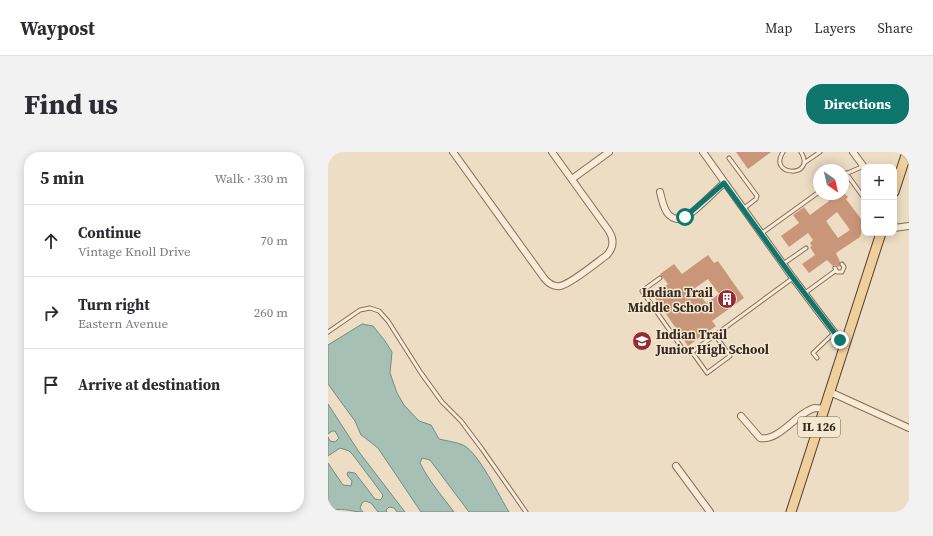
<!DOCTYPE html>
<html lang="en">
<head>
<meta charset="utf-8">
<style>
  :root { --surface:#fff; --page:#f2f2f3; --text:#2b2b33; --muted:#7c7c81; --line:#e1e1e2; --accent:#0f766e }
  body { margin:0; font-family:"Source Serif 4",serif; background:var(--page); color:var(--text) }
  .controls { position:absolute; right:12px; top:12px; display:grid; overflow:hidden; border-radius:8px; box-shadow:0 2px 10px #0003 }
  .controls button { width:36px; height:36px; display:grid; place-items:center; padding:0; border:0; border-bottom:1px solid var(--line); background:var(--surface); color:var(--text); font:20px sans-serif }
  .compass { position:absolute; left:485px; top:12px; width:36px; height:36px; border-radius:50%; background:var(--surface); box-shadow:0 2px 10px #0003; rotate:146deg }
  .stop { position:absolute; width:12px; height:12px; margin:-9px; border:3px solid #0f766e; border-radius:50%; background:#fff }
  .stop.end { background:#0f766e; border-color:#fff; box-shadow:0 1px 4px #0008 }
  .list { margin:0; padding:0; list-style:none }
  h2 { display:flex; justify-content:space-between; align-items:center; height:52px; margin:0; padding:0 16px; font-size:17px }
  h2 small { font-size:13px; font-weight:400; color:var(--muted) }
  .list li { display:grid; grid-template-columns:26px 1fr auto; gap:12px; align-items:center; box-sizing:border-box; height:72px; padding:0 16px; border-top:1px solid var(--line) }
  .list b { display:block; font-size:15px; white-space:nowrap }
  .list p { margin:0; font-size:13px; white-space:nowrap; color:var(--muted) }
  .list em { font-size:13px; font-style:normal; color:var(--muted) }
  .icon { flex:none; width:22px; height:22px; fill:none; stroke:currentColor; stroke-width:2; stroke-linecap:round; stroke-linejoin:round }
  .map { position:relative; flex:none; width:581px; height:360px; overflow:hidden; border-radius:16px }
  header { display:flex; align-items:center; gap:24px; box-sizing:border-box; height:56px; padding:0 20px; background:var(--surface); border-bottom:1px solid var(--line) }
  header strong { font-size:19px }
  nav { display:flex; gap:22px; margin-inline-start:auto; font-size:14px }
  .intro { display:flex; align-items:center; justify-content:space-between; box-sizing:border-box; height:96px; padding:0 24px }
  h1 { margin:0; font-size:28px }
  .button { padding:10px 18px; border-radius:16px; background:var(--accent); color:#fff; font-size:14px; font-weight:700 }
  main { display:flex; gap:24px; padding:0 24px }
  aside { flex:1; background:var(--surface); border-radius:16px; box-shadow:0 2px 10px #0003 }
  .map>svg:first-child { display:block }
  .water { fill:#a6c0b6; stroke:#6d8e83 }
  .building { fill:#ca967a; fill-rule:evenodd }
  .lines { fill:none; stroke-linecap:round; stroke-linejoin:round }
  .service-casing { stroke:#876f5b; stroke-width:5 }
  .minor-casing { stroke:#876f5b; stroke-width:8 }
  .primary-casing { stroke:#553e2f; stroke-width:11 }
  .service { stroke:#f8ebd7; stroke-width:3 }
  .minor { stroke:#f8ebd7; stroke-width:6 }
  .primary { stroke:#efcf9c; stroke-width:9 }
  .route { stroke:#0f766e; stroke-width:5 }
  .labels { text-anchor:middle; stroke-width:3; stroke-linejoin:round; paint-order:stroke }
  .shield { fill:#f5e8d3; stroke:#706254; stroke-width:1 }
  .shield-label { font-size:12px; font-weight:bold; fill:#37291e }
  .poi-label { font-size:13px; font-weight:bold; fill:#37291e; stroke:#f5e8d3; text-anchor:end }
</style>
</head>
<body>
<header>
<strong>Waypost</strong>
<nav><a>Map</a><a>Layers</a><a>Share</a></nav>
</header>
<div class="intro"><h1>Find us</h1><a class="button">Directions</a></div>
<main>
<aside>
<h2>5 min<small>Walk · 330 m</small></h2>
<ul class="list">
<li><svg class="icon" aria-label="ahead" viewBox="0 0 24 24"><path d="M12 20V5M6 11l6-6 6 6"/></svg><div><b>Continue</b><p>Vintage Knoll Drive</p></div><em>70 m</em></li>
<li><svg class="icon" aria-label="right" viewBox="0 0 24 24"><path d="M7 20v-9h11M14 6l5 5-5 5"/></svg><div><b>Turn right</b><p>Eastern Avenue</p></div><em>260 m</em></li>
<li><svg class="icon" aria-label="arrive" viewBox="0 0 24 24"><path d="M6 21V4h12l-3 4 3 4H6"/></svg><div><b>Arrive at destination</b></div></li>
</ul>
</aside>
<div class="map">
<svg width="581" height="360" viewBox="0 0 581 360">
  <rect width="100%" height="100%" fill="#edddc4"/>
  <path class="water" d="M34 172 45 174 57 189 64 200 62 221 69 241 76 253 91 269 103 273 111 287C119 289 128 290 135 293 151 301 171 344 181 360H141L102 308 94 306 92 311C101 329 114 344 126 360H93L50 296 36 285 33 283 27 269 0 232V193Z
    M0 252 31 300 77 360H69L66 356 61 355 58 358 59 360H50L43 351 37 349 34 351 32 356 35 360C22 360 13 354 0 360V311L15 333 23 334 24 329 19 323 20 320 27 321 47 347 52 348 54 346 55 343 25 303 21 299 12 296 0 304V285L2 289 7 290 11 286 7 279H4L0 282Z"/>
  <path class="building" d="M408 0H443L420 17Z
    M509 42H517L520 45 518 47 536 71 532 85 508 101 512 110V114L510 115 508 113 505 114 499 108 481 121 474 112 487 103 482 95 484 94 482 91 485 88 480 81 461 95 453 84 471 71 465 63 476 55 482 63 501 49 500 48ZM509 60 522 78 510 86 498 69Z
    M380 103 386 111 390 109 416 146 384 169 388 174 360 194 325 143 340 132 332 122 346 112 354 122ZM380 127 391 142 378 151 367 136Z"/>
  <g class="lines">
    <g class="service-casing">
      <path id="service" d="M455 0C439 25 489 26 473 0
        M401 6 429 44 428 47 415 57
        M476 11 492 0
        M518 21 536 46
        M515 23 536 14
        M434 81 491 40
        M455 112 478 96
        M507 116 509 120H514L516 115 514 112
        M332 126 314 139 354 196 364 200 465 126
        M477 141 507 119
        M0 180 32 158 42 156 51 159 60 169 93 221 114 250 133 269 154 297 198 360
        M364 200 379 221 402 204 387 183
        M489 206 485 201 507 180"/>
    </g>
    <g class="minor-casing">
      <path id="minor" d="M125 0 216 126C220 131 225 135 232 134 243 132 269 110 279 103 286 95 286 87 281 79L224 0
        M375 0 465 126 512 188 518 190
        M525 0 536 15
        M244 27 281 0
        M332 40C334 47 335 57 341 63 345 67 351 68 356 66 366 61 387 39 396 31
        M566 76 581 74
        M502 240 581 276
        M413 264 432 286C451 290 469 260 487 256 490 256 494 257 497 257
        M348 314 382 360"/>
    </g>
    <g class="primary-casing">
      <path id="primary" d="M566 40 579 0
        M463 360 553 81"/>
    </g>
    <use href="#service" class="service"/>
    <use href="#minor" class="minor"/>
    <use href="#primary" class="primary"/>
  </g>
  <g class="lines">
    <path class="route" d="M357 65 396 31 465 126 512 188"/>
  </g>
  <defs>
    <g id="building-disc" transform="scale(1)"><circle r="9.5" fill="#942c35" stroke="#f5e8d3"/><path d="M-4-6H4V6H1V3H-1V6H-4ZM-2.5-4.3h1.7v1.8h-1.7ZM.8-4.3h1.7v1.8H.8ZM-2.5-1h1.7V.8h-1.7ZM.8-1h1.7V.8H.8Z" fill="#fff"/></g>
    <g id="school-disc" transform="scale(1)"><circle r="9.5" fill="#942c35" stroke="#f5e8d3"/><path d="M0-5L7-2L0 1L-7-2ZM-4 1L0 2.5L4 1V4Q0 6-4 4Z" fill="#fff"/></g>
  </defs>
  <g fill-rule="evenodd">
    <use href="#building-disc" x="399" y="147"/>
    <use href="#school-disc" x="314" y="189"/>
  </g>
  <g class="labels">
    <rect class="shield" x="470" y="265" width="42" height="20" rx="3"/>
    <g class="shield-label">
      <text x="491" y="279">IL 126</text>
    </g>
    <g class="poi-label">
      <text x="385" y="145">Indian Trail<tspan x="385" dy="15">Middle School</tspan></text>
      <text x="328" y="187" text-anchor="start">Indian Trail<tspan x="328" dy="15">Junior High School</tspan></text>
    </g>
  </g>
</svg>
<div class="controls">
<button>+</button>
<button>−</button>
</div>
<svg class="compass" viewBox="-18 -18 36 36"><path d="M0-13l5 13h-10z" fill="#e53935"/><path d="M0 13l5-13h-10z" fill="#7c7c81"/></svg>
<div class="stop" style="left:357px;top:65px"></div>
<div class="stop end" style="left:512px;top:188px"></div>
</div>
</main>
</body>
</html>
